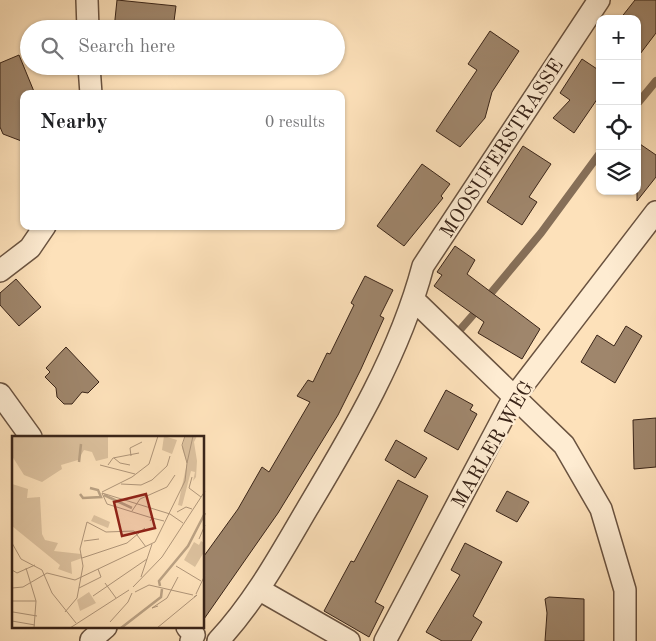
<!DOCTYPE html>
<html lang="en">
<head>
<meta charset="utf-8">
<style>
  :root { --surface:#fff; --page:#f2f2f2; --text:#202124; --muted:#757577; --line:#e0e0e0 }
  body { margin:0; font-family:"Old Standard TT",serif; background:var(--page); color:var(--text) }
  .controls { position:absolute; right:15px; top:15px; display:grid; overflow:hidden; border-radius:10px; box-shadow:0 1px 4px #0004 }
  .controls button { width:45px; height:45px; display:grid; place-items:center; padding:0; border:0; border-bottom:1px solid var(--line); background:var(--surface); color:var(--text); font:25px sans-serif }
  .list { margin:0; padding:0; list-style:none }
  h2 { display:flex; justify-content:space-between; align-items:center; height:65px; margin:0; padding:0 20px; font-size:21px }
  h2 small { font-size:16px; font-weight:400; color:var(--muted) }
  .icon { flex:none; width:28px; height:28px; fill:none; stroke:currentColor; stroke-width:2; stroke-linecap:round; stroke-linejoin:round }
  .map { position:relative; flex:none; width:656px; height:641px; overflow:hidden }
  .search { position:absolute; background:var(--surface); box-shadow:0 1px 4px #0004; left:20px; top:20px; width:325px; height:55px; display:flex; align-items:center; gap:12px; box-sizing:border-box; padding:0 18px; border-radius:28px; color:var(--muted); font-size:19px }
  .panel { position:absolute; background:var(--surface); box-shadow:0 1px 4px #0004; left:20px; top:90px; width:325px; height:140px; border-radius:10px }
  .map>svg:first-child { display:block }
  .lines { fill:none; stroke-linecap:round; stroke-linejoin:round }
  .stream { stroke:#866f58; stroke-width:8 }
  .building { fill:#9f866c; stroke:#392418 }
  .street-casing { stroke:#6a5340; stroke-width:24 }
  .street { stroke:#feecd2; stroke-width:21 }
  .labels { text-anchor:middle; stroke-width:5; stroke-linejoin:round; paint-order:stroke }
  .street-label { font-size:20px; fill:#392418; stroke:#feecd2 }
  .inset-river { fill:none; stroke:#baa183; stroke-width:2.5 }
  .inset-road { fill:none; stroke:#af9579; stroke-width:1 }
  .view { fill:#8f2418; fill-opacity:0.15; stroke:#8f2418; stroke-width:2.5 }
  .inset-edge { fill:none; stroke:#392418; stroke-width:2.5 }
</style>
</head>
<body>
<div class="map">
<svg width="656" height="641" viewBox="0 0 656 641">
  <rect width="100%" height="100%" fill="#fde1ba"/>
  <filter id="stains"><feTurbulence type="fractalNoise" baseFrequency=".004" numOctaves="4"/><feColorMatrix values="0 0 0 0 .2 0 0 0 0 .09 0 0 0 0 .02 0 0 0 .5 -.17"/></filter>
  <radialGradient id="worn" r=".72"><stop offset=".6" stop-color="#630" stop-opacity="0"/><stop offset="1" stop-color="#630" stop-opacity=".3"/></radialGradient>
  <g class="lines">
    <path class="stream" d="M637 104 656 81
      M486 299 541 233 600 153
      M459 331 479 308"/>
  </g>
  <path class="building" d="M117 0 176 6 173 29H114Z
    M635 0H656V33L637 58V19H620Z
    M490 31 519 51 492 92 485 118 460 147 436 131 477 70 468 64Z
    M19 55 35 94H24V142L3 134 0 127V63Z
    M582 59 600 71V95L574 133 553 118 570 100 560 93Z
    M637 142 656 155V177L637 201Z
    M523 146 551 164 529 197 537 202 522 225 487 202Z
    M422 164 450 184 441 196 443 198 404 246 377 226Z
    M455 246 475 260 467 274 540 329 522 359 478 333 484 322 434 286 442 275 437 272Z
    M365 276 393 290 380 316 384 318 361 369 338 415 278 513 204 619V556L238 509 262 467 269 472 310 402 297 396 308 380 313 382 327 353 330 354 354 305 351 303Z
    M16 279 41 307 19 326 0 305V293Z
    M626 326 642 336 615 383 581 362 597 335 614 346Z
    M66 347 99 382 88 393 82 392 72 404H64L57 397 56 388 45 377 50 372 46 368Z
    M446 390 473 405 470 410 477 414 458 450 424 431Z
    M656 418V467L634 469 633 420Z
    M396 440 427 458 415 478 385 460Z
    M398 480 428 496 375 602 384 607 369 637 324 611 351 561 354 562Z
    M507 491 529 502 517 522 496 511Z
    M465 543 502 562 473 616 482 622 471 641H442L426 632 460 575 451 570Z
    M549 597 584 599V641H545L547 613 545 599Z"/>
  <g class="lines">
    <g class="street-casing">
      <path id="street" d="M87 0 88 29
        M89 66 91 94
        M0 271 30 248 45 226
        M414 300 564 445 601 509 625 590V641
        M0 394 31 437
        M260 590 349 641
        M187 627 194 635 191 641
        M91 640 106 627
        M218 641C255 601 280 555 307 509 353 432 400 353 423 266L599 0
        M385 641 514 397 656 212"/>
    </g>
    <use href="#street" class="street"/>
  </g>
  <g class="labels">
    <g class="street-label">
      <text transform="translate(501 148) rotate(-57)" y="7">MOOSUFERSTRASSE</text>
      <text transform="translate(492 444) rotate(-60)" y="7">MARLER WEG</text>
    </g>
  </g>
  <g transform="translate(12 436)">
    <rect width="192" height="192" fill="#fde1ba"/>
    <path d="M0 0H109L96 1V22L84 25 80 16 72 14 66 24 49 29 50 33 30 46 12 39 0 20ZM152 0 165 4 160 18 150 14ZM173 0H185L182 6 185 25 184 41 181 45 183 36 179 35 170 70 166 69 175 27 170 12ZM0 48 16 53 15 62 28 61 30 98 33 104 46 107 42 115 69 118 70 122 59 126 60 138 46 133 48 129 0 90ZM82 79 98 86 96 92 79 85ZM189 105 192 107V116L183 131 172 124 182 106 187 109ZM77 156 84 167 68 175 65 164Z" fill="#dcc19e"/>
    <path class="inset-river" d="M67 26 69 8M68 58 71 62 89 61 86 54 78 52M92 59 120 72M148 150 147 145 176 110 193 77M109 192 149 161 150 153"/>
    <path class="inset-road" d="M119 20 118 12 130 6M102 22 108 27 118 29M175 27 181 0M88 29 123 38M96 29 101 22 127 17M180 41 177 52 189 61M109 48 129 49 140 44 155 30 158 20M90 56 120 41 137 28 146 0M90 57 158 78 171 87M90 57 95 68 140 82M120 75 128 63 155 51 163 39M165 76 174 71 180 73M138 85 140 82 152 85M187 103 193 89M72 105 87 103M0 107 9 123 30 134 40 157 64 187M70 122 115 107 133 92M164 130 189 145M14 132 24 165 22 192M0 134 5 137 23 129M129 141 140 108M93 147 104 162M121 151 150 121 193 55M0 152 11 151 35 137 63 144 143 106 173 45 175 27 170 9 173 0M67 152 89 141 86 133M123 156 137 149 181 159M184 158 193 139M81 160 135 123M0 165H24M146 170 140 172 155 162 166 141M1 176 25 180M53 176 65 162 71 130 68 113 75 86 94 96 122 95 134 111M0 185 23 189M98 186 116 166 120 157M58 192 117 154M145 192 185 159 182 161"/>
    <path class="view" d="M134 58 143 92 110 100 102 66Z"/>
    <rect width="192" height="192" class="inset-edge"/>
  </g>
  <rect width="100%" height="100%" filter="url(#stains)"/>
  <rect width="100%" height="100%" fill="url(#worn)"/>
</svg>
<div class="controls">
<button>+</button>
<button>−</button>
<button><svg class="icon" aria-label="locate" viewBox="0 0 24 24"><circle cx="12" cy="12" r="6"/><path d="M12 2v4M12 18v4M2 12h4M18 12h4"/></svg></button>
<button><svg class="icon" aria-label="layers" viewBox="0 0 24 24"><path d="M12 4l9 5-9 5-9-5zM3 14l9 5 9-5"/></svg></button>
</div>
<div class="search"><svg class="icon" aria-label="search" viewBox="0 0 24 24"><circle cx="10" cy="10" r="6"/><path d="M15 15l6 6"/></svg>Search here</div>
<section class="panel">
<h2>Nearby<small>0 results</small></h2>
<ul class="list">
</ul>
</section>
</div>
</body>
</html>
